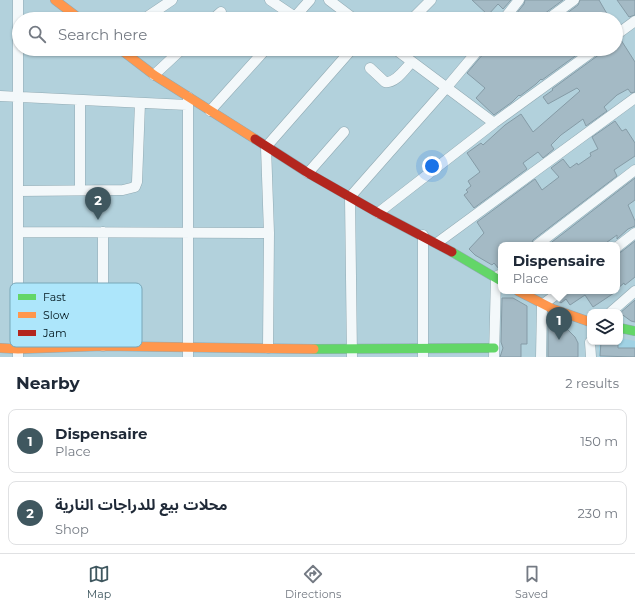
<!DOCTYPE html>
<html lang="en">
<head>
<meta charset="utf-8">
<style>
  :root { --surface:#fff; --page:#f6f6f7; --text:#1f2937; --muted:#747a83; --line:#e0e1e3; --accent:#3f575f }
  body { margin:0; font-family:Montserrat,"Noto Sans Arabic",sans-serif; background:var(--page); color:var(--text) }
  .controls { position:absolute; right:12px; bottom:12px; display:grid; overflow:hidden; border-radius:8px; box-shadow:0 1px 3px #0004 }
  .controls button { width:36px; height:36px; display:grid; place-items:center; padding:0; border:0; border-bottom:1px solid var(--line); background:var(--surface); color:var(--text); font:20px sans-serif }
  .you { position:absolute; left:432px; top:166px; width:14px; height:14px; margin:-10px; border:3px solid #fff; border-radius:50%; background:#1a73e8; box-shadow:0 0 0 6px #1a73e833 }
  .badge { display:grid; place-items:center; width:26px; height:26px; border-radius:50%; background:var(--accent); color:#fff; font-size:13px; font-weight:700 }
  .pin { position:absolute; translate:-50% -33px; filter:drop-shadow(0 1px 2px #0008) }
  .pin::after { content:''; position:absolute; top:21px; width:14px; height:12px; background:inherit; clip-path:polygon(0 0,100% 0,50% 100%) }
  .popup { position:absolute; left:498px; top:242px; width:122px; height:52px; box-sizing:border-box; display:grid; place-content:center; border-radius:8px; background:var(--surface); filter:drop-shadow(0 1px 3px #0005); font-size:13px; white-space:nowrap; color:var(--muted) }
  .popup b { font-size:15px; color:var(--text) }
  .popup::after { content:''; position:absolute; left:50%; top:100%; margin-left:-8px; border:8px solid transparent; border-top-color:var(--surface) }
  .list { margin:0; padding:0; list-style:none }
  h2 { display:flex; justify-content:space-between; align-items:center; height:52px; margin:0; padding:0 16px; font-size:17px }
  h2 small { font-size:13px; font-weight:400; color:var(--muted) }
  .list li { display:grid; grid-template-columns:26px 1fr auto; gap:12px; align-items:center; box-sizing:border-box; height:64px; margin:0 8px 8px; padding:0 8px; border:1px solid var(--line); border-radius:8px }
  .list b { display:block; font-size:15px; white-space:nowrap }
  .list p { margin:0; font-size:13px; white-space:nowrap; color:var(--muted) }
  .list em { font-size:13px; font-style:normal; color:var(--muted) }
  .icon { flex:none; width:22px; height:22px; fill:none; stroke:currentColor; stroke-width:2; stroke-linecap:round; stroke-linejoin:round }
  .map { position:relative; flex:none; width:635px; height:357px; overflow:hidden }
  .search { position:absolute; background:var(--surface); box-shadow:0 1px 3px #0004; left:12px; right:12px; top:12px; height:44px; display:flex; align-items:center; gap:10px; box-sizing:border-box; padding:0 14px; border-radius:22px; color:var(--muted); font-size:15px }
  .sheet { height:196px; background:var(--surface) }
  nav { display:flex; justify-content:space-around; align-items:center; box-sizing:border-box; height:56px; border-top:1px solid var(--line); background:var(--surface); font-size:11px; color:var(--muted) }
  nav a { display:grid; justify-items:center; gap:2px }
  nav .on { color:var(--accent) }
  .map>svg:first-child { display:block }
  .built { fill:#a0d2e4 }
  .building { fill:#a4bac5; stroke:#859ba6 }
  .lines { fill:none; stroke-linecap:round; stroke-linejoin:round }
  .street-casing { stroke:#91aab3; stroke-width:11 }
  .fast-casing { stroke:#91aab3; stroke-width:10 }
  .slow-casing { stroke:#91aab3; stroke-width:10 }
  .jam-casing { stroke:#91aab3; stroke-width:10 }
  .street { stroke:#f3f8fa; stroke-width:10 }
  .fast { stroke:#63d668; stroke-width:9 }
  .slow { stroke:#ff974d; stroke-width:9 }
  .jam { stroke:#b3261e; stroke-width:9 }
  .key { fill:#ade6fb; stroke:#79a7b8; stroke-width:1 }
  .key-label { font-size:11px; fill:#01151c }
</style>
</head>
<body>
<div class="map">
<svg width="635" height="357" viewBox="0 0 635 357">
  <rect width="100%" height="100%" fill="#b2d1dc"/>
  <path class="built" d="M620 338 635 341V357H599V342H620Z"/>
  <path class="building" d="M472 0H511L503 9 498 4 488 15Z
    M525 0H563L544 14 542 19H512L524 4Z
    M580 0H599L610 19H592L589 14 581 19H559L578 5Z
    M617 0H635V15L629 17Z
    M621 40 635 62V92L631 93 628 89 617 95 604 107 607 111 586 126 583 119 561 135 551 145 554 149 543 158 538 152 523 163 527 169 474 208 464 195 468 192 466 190 471 186 468 181 480 172 467 153 481 143 483 145 505 125 521 114 533 132 580 91 577 88 548 104 543 97 553 90 552 89 600 54 602 49H616V41Z
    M485 49H498L503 54 507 49H585L542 80 541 79 536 84 520 96 519 95 512 102 494 115 476 98 485 88 467 73 484 53Z
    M615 121 622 131 626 129 635 143V156L614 170 617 176 533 240 531 245H501V269H499L494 263 492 265 475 255 469 249 484 233 477 222 535 179 542 190 559 177 551 168 563 159 570 168 577 163 578 165 591 156 590 153 598 149 592 137Z
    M635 178V200L628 205 635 221V226L628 229 617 239V235L603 245H548Z
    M635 241V277L625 285 624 283 617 289V253L621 252Z
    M567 291H617L593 307 585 295 570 305 566 299 561 303 558 301 565 296Z
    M502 298H513L527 306V344H521V357H500L503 348 501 342Z
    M635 300V322L631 321 620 313Z
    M548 319H553V321L568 330 575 337 578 343V357H548Z
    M601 342H618V348H635V357L600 356Z"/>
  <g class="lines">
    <g class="street-casing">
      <path id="street" d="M18 0V357
        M270 0 295 17
        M329 0 354 19
        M144 19 172 0
        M213 19 221 12
        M293 19 310 0
        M412 19 431 0
        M504 19 519 0
        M548 19 574 0
        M616 35 635 21
        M395 49 494 123
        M370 68 385 82C396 84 405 68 412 62
        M154 75 182 49
        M0 96 187 105
        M188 97V357
        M210 111 266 49
        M308 173 344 132
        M80 190V100
        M18 191 123 190 135 187 137 182 140 103
        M378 213 494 123 596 49
        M18 232 269 233
        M437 243 635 98
        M537 245 635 170
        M617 247 635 233
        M611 312 635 291
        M590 342 591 357
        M103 346V232
        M268 348 269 233 266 147 352 49
        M352 357 350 197 447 87 479 49
        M423 357V235
        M494 357 496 277 499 275
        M541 357 542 305 561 291"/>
    </g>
    <g class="fast-casing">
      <path id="fast" d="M452 252 501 281
        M620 328 635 331
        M314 349 494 348"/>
    </g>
    <g class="slow-casing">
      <path id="slow" d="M55 0 80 19
        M120 49 154 75 255 139
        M518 291 553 309 590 322
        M0 348 18 349 103 346 314 349"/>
    </g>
    <g class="jam-casing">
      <path id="jam" d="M255 139 308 173 378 213 452 252"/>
    </g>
    <use href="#street" class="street"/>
    <use href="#fast" class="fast"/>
    <use href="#slow" class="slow"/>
    <use href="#jam" class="jam"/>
  </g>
  <rect x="10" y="283" width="132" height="64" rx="6" class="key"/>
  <rect x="18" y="294" width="18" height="6" fill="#63d668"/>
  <rect x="18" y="312" width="18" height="6" fill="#ff974d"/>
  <rect x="18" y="330" width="18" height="6" fill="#b3261e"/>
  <g class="key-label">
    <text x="43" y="301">Fast</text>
    <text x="43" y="319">Slow</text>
    <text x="43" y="337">Jam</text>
  </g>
</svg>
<div class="controls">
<button><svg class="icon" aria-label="layers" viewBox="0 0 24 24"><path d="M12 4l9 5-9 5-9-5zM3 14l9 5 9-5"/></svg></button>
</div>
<div class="you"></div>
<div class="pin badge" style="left:559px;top:340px">1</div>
<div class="popup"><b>Dispensaire</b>Place</div>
<div class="pin badge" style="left:98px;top:220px">2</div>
<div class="search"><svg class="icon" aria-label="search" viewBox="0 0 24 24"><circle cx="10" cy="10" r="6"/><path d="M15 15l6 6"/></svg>Search here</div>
</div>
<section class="sheet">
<h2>Nearby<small>2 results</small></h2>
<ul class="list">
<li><span class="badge">1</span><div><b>Dispensaire</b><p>Place</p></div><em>150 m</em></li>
<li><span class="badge">2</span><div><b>محلات بيع للدراجات النارية</b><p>Shop</p></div><em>230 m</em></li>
</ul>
</section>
<nav>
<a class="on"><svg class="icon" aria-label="map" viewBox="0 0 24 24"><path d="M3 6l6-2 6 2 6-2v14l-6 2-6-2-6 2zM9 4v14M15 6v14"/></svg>Map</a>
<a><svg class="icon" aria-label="directions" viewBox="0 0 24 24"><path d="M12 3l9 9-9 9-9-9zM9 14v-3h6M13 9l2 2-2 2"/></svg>Directions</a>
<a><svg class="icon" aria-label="saved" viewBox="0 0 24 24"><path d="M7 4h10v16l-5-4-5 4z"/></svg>Saved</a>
</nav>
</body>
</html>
